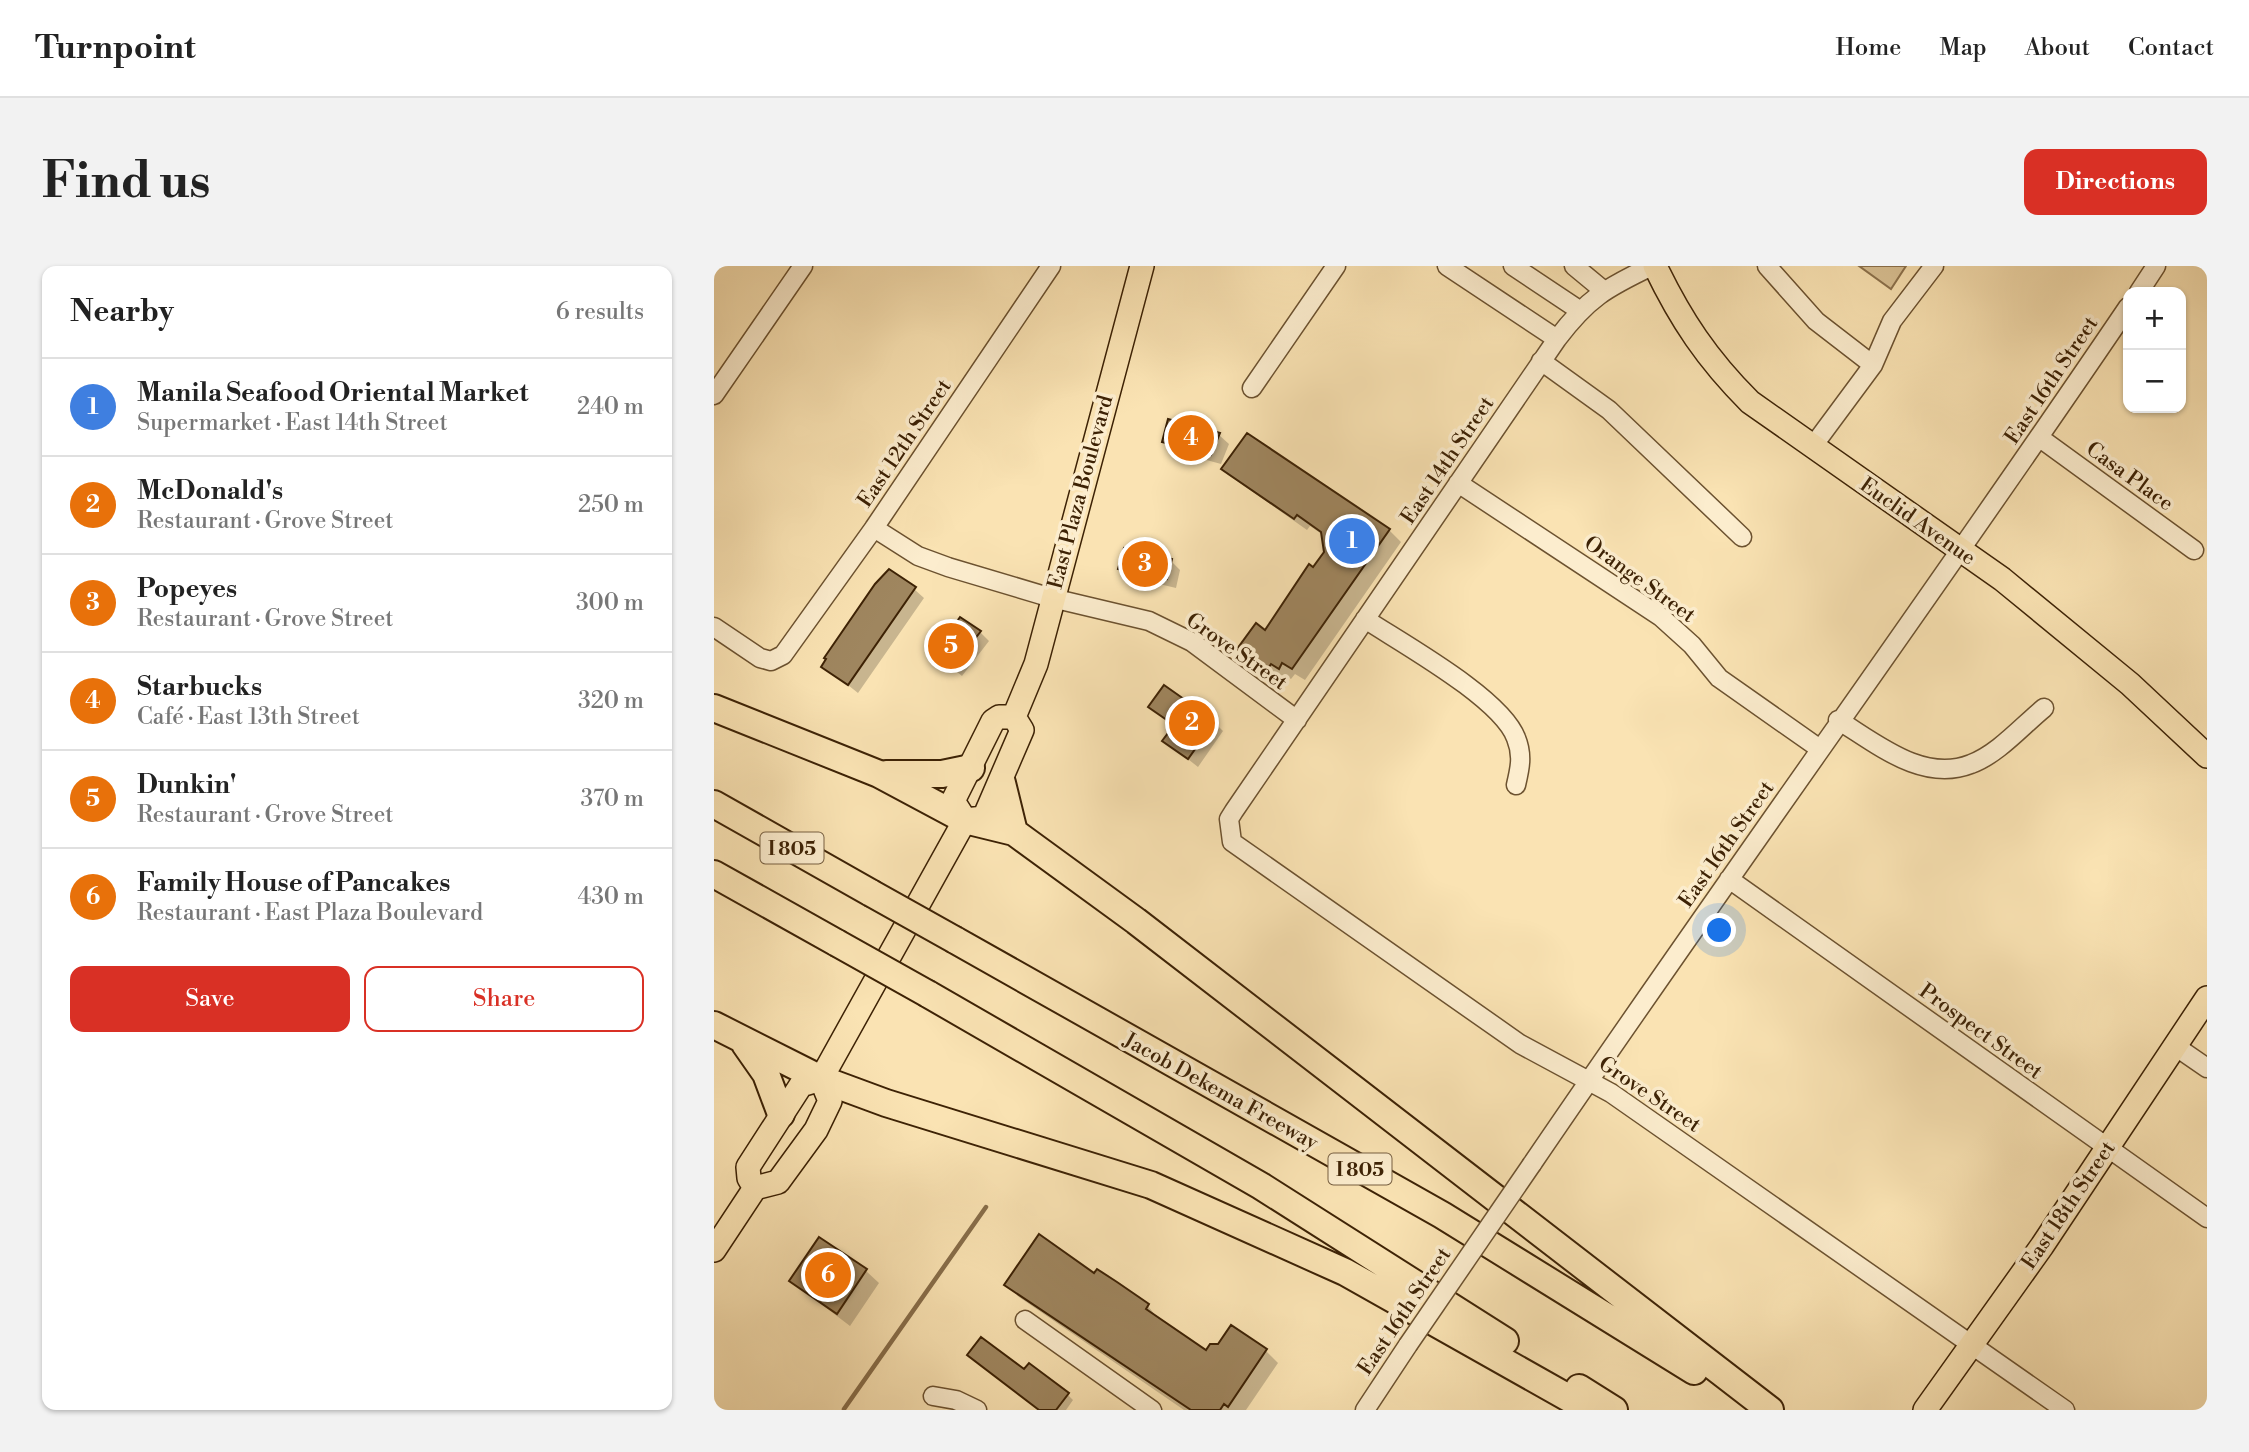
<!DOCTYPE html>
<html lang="en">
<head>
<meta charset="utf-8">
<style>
  :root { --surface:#fff; --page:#f2f2f2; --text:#222; --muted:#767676; --line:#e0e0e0; --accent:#d93025 }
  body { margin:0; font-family:"Libre Bodoni",serif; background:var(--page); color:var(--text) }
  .controls { position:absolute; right:21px; top:21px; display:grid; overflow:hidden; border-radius:14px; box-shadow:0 2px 5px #0004 }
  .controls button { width:63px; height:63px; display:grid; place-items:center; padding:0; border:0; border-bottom:2px solid var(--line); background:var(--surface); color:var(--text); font:35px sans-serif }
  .you { position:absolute; left:1006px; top:665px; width:24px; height:24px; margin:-18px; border:5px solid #fff; border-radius:50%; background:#1a73e8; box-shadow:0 0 0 10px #1a73e833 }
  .badge { display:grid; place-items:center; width:46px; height:46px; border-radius:50%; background:var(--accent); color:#fff; font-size:23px; font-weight:700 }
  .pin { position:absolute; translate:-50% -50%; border:4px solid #fff; box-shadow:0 2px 7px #0006 }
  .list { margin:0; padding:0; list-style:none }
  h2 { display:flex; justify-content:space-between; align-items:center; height:91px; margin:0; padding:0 28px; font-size:30px }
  h2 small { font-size:23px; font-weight:400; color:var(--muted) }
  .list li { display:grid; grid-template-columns:46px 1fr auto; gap:21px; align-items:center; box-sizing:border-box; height:98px; padding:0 28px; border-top:2px solid var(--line) }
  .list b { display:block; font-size:26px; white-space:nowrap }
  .list p { margin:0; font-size:23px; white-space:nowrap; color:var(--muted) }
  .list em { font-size:23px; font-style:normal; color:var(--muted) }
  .actions { display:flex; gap:14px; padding:21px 28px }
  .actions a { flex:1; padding:16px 0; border:2px solid var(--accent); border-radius:14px; text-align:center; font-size:24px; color:var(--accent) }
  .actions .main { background:var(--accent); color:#fff }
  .map { position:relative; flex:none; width:1493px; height:1144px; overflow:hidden; border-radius:14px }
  header { display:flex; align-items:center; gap:42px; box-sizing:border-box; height:98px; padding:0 35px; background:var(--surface); border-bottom:2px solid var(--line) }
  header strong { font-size:33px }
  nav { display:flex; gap:38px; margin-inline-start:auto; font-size:24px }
  .intro { display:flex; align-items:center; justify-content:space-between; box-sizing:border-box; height:168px; padding:0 42px }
  h1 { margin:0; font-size:49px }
  .button { padding:18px 32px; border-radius:14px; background:var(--accent); color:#fff; font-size:24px; font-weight:700 }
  main { display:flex; gap:42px; padding:0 42px }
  aside { flex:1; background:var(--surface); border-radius:14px; box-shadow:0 2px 5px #0004 }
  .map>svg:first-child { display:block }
  .green { fill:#dac295; stroke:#8c724d; stroke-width:2 }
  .shadow { fill:#0003 }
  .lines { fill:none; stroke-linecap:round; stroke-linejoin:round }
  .stream { stroke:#886e4a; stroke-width:4.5 }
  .building { fill:#9f865f; stroke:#3d2205; stroke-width:2 }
  .minor-casing { stroke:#6c5230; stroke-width:21 }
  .major-casing { stroke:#3d2205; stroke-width:26 }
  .highway-casing { stroke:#3d2205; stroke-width:30 }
  .minor { stroke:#fcedce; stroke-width:18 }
  .major { stroke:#fae3b3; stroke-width:23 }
  .highway { stroke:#fae3b3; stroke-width:26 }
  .minor-bridge-casing { stroke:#6c5230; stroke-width:21; stroke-linecap:butt }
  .highway-bridge-casing { stroke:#3d2205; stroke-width:30; stroke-linecap:butt }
  .minor-bridge { stroke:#fcedce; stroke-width:18 }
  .highway-bridge { stroke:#fae3b3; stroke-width:26 }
  .labels { text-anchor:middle; stroke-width:7; stroke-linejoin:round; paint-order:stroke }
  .shield { fill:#fcedce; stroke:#765f41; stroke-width:2 }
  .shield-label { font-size:19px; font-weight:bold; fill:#3d2205 }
  .street-label { font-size:21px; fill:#3d2205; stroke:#fcedce }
</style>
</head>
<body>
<header>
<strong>Turnpoint</strong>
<nav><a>Home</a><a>Map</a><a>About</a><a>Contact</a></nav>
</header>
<div class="intro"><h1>Find us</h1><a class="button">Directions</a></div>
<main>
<aside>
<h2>Nearby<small>6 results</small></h2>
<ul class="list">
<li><span class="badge" style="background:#3f7fe0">1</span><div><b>Manila Seafood Oriental Market</b><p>Supermarket · East 14th Street</p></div><em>240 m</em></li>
<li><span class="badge" style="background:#e8710a">2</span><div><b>McDonald's</b><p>Restaurant · Grove Street</p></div><em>250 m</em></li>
<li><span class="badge" style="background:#e8710a">3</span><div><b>Popeyes</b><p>Restaurant · Grove Street</p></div><em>300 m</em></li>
<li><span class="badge" style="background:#e8710a">4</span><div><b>Starbucks</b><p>Café · East 13th Street</p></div><em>320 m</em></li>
<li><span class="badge" style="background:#e8710a">5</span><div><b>Dunkin'</b><p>Restaurant · Grove Street</p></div><em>370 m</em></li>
<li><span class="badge" style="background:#e8710a">6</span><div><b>Family House of Pancakes</b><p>Restaurant · East Plaza Boulevard</p></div><em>430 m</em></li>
</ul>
<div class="actions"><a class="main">Save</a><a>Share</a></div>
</aside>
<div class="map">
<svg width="1493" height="1144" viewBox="0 0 1493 1144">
  <rect width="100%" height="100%" fill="#fae3b3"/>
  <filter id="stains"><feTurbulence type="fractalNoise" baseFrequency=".00286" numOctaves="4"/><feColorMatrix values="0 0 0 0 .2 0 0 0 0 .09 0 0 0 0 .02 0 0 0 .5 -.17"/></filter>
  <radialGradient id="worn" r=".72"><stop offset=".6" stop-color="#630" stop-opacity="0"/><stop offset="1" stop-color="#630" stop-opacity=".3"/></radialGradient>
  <path class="green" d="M1145 0H1192L1177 23Z"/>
  <path class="shadow" d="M456 155 505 169 515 178 507 198 460 185 450 176Z
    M510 202 675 264 687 276 591 414 581 408 577 413 570 408 566 415 525 383 551 366 600 304 612 287 609 269 596 260 593 264 522 214Z
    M457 295 466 304 462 322 416 311 406 302Z
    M200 323 210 332 144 427 110 400Z
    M266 366 275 375 248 410 229 394Z
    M436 440 500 456 509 465 484 501 451 475 461 460Z
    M105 974 152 1005 165 1017 136 1060 77 1015Z
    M381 1009 434 1040 445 1054 493 1086 552 1085 564 1097 532 1144H470L305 1031 292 1019Z
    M311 1105 354 1129 359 1134 352 1144H326Z"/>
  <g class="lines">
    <path class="stream" d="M130 1143 272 941"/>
  </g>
  <path class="building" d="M454 153 506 167 497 189 448 176Z
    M533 167 676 263 578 403 568 397 565 403 557 398 553 404 523 383 542 357 551 364 595 298 599 301 610 286 607 266 583 249 580 253 507 203Z
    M410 282 458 293 453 313 404 303Z
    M175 303 202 321 134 419 107 401 112 393 110 392 161 318Z
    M246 351 267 365 238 402 227 394 232 386 225 381Z
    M450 419 501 455 474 493 448 475 460 459 434 441Z
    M325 968 380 1007 383 1003 403 1016 435 1038 432 1043 492 1084 496 1078H504L517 1059 553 1083 514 1141 510 1138 506 1144H477L290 1019Z
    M105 971 153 1003 123 1048 75 1015Z
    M267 1071 310 1103 315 1097 355 1127 342 1144H325L253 1089Z"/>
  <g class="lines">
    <g class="minor-casing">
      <path id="minor" d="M733 0 843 73
        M799 0 865 44
        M860 0 889 24
        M938 0C892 22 874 32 843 73L520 545 515 553 518 576 806 778 897 827 1351 1144
        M1053 0 1102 55 1159 99
        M1425 26 1442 0
        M827 95 895 144 1028 271
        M538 122 622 0
        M0 129 89 0
        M1326 172 1480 284
        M1099 180 1159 99 1178 55 1220 0
        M744 217 947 351 978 379 1005 412 1106 483
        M160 262 204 290 234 301 338 332 435 355 478 376 583 454
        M651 353C689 378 787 432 802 472 809 489 806 502 802 519
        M0 361 46 392 57 395 69 389 160 262 337 0
        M1124 454C1163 478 1209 517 1257 498 1284 488 1308 460 1330 442
        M1015 613 1493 952
        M1461 780 1493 802
        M818 898C1014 610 1219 329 1414 41
        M311 1054 438 1144
        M219 1130 242 1134 263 1144
        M651 1144 694 1079"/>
    </g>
    <g class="major-casing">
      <path id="major" d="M941 0C967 54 993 93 1036 136L1288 313 1416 418 1493 490
        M300 451 322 398 428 0
        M251 554 239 535 279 455 285 451H300
        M251 554 270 552 308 464 300 451
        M107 813 251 554
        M41 922 64 916 102 864 116 835 107 813
        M41 922 35 912 34 901 87 819 107 813
        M0 984 41 922
        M1211 1144 1328 980 1493 732"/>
    </g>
    <g class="highway-casing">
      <path id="highway" d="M0 442 165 508 251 554 300 566 422 655 1056 1144
        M172 508H228L257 502
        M288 517 300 566
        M0 538 157 627
        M0 608 123 677
        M241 674 728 949 980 1105
        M214 728 547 920 791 1075
        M0 759 107 813 172 837 437 919 631 1006 876 1144
        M31 778 52 808 67 848
        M865 1122 900 1144"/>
    </g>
    <use href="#minor" class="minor"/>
    <use href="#major" class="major"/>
    <use href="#highway" class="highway"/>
    <g class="minor-bridge-casing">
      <path id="minor-bridge" d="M694 1079 818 898"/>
    </g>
    <g class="highway-bridge-casing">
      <path id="highway-bridge" d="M157 627 241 674
        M123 677 214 728"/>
    </g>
    <use href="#minor-bridge" class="minor-bridge"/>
    <use href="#highway-bridge" class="highway-bridge"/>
  </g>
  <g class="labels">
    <g class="shield">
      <rect x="46.5" y="566.5" width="63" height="31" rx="5"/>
      <rect x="614.5" y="887.5" width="63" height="31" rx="5"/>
    </g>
    <g class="shield-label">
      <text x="78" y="589">I 805</text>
      <text x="646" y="910">I 805</text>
    </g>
    <g class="street-label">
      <text transform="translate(1337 114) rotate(-56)" y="7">East 16th Street</text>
      <text transform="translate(190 177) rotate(-56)" y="7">East 12th Street</text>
      <text transform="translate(733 194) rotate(-56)" y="7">East 14th Street</text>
      <text transform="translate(1416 210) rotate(36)" y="7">Casa Place</text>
      <text transform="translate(366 226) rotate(-75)" y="7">East Plaza Boulevard</text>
      <text transform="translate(1204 255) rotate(35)" y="7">Euclid Avenue</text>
      <text transform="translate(926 313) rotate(36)" y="7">Orange Street</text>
      <text transform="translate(523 385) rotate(35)" y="7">Grove Street</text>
      <text transform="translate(1012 578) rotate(-55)" y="7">East 16th Street</text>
      <text transform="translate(1267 765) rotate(36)" y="7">Prospect Street</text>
      <text transform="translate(507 825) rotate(29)" y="7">Jacob Dekema Freeway</text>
      <text transform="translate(936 828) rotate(34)" y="7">Grove Street</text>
      <text transform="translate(1354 939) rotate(-56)" y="7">East 18th Street</text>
      <text transform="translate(690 1045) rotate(-56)" y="7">East 16th Street</text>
    </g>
  </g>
  <rect width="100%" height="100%" filter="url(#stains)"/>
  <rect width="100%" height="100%" fill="url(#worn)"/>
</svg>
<div class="controls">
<button>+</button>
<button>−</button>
</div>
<div class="you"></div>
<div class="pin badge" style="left:638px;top:275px;background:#3f7fe0">1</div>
<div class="pin badge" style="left:478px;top:457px;background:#e8710a">2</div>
<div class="pin badge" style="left:431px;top:298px;background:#e8710a">3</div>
<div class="pin badge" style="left:477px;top:172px;background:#e8710a">4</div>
<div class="pin badge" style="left:237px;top:380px;background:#e8710a">5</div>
<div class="pin badge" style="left:114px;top:1009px;background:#e8710a">6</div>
</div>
</main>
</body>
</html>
